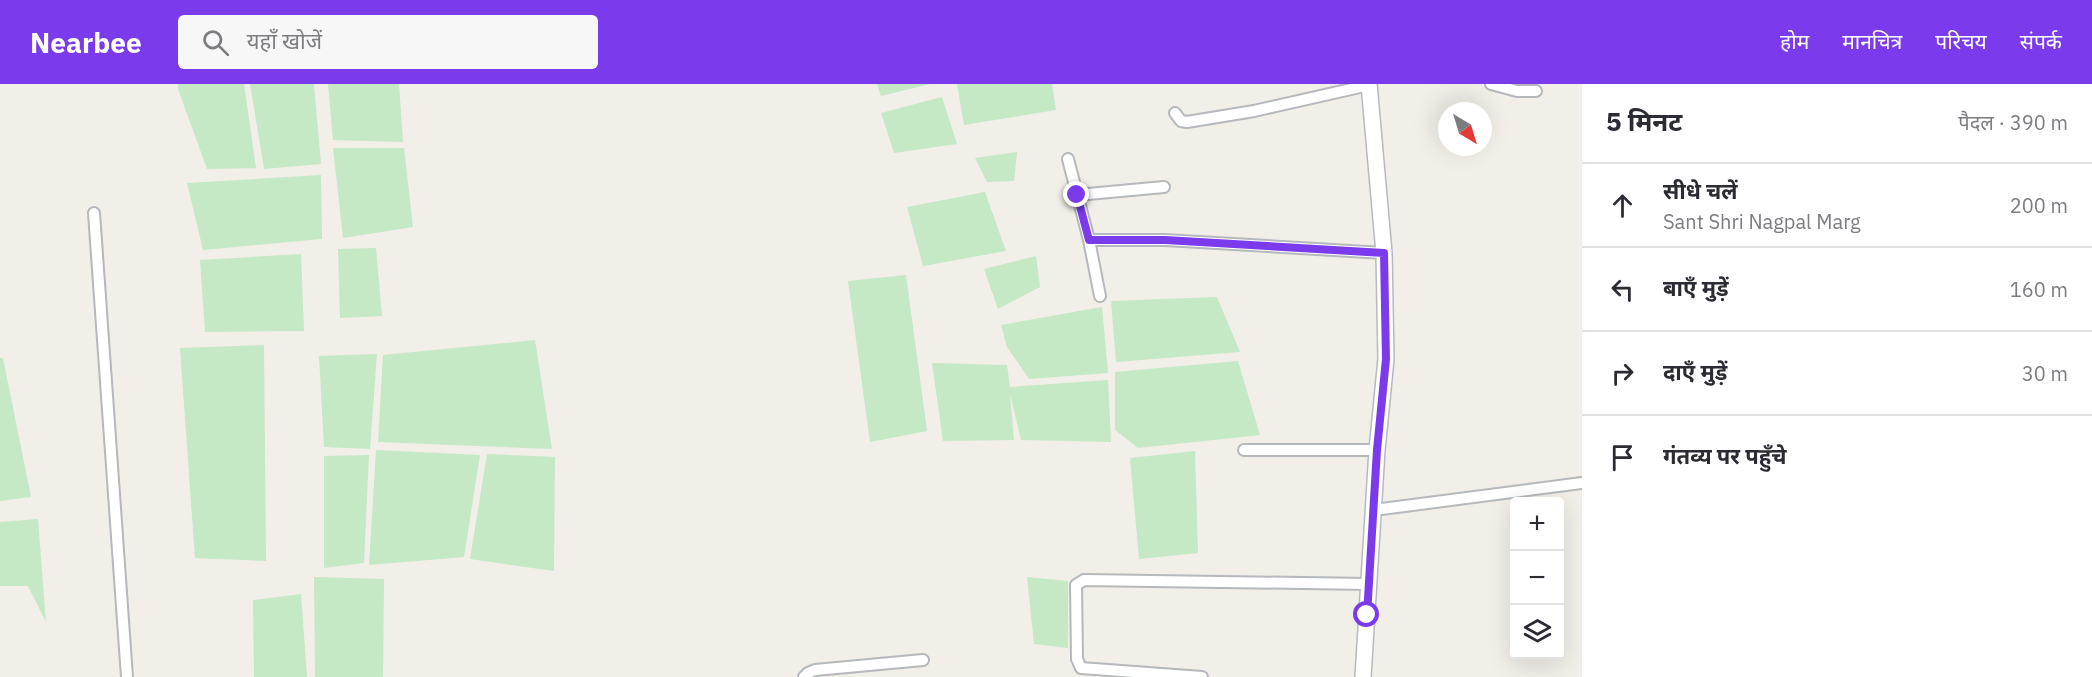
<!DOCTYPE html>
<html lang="hi">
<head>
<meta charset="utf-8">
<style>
  :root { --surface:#fff; --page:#f7f7f7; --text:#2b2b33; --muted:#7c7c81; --line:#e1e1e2; --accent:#7c3aed }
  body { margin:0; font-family:"IBM Plex Sans","Noto Sans Devanagari",sans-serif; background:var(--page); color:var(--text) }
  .controls { position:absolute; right:18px; bottom:18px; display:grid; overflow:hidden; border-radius:6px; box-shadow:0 6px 24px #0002 }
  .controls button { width:54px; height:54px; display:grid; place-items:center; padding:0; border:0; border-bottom:2px solid var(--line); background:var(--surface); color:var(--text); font:30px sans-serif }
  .compass { position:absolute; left:1438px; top:18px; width:54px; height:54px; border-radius:50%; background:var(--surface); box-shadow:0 6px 24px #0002; rotate:142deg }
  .stop { position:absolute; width:18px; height:18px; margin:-14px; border:4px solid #7c3aed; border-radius:50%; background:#fff }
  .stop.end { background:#7c3aed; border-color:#fff; box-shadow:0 2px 6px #0008 }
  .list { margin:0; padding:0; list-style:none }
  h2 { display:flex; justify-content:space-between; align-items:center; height:78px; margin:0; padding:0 24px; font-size:26px }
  h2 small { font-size:20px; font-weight:400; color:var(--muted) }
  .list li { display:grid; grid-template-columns:39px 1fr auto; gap:18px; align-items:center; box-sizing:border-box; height:84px; padding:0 24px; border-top:2px solid var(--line) }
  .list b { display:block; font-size:22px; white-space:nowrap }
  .list p { margin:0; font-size:20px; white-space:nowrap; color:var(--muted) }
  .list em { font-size:20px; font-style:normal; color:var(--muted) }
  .icon { flex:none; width:33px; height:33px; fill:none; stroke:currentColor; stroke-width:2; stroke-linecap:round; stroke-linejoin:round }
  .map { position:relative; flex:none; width:1582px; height:593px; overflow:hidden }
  header { display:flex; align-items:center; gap:36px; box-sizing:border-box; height:84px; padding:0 30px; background:var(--accent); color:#fff }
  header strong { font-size:28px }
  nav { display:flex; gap:33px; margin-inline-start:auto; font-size:21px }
  .search { width:420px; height:54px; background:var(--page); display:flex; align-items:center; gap:15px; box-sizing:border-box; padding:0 21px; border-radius:6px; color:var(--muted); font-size:22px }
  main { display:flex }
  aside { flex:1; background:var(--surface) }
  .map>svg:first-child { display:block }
  .green { fill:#c5e8c5 }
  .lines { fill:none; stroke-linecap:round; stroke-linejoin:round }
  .minor-casing { stroke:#b5b8bc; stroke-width:14 }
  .secondary-casing { stroke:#b6babf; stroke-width:18 }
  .minor { stroke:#fff; stroke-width:10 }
  .secondary { stroke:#fff; stroke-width:15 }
  .route { stroke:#7c3aed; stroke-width:8 }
</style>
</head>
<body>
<header>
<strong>Nearbee</strong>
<div class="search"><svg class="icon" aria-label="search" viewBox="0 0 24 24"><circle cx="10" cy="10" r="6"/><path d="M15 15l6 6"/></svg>यहाँ खोजें</div>
<nav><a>होम</a><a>मानचित्र</a><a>परिचय</a><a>संपर्क</a></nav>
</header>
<main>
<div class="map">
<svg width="1582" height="593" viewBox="0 0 1582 593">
  <rect width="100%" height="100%" fill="#f1efe8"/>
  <path class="green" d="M178 0H244L256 84 207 85 178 5Z
    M250 0H314L321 80 264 85Z
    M328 0H399L403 58 333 56Z
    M877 0H930L881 12Z
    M957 0H1052L1056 26 964 41Z
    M942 13 957 60 894 69 881 29Z
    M333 64H404L413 143 343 154Z
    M1017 68 1014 97 987 98 975 74Z
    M321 91 322 155 203 166 187 99Z
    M985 108 1006 167 923 182 907 123Z
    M376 164 382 232 340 234 338 165Z
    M301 170 304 247 205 248 200 176Z
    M1036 172 1040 203 998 225 984 185Z
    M906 191 927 347 870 358 848 197Z
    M1217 213 1240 268 1116 278 1111 217Z
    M1102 223 1108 289 1029 295 1007 263 1001 241Z
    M535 256 552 365 378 358 383 271Z
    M264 261 266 477 195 474 180 264Z
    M377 270 370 365 324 363 319 272Z
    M0 274H3L31 413 0 417Z
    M1238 277 1260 351 1138 364 1115 346V288Z
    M932 279 1007 281 1010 303 1108 296 1111 358 1021 356 1010 309 1014 356 943 357Z
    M376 366 480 371 464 473 369 481Z
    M1195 367 1198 469 1139 475 1130 374Z
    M487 370 555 373 554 487 470 475Z
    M369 371 364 479 324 484V372Z
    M38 435 46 538 28 502H0V438Z
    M314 493 384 495 383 593H315Z
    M1027 493 1068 497V564L1034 560Z
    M301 510 307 593H254L253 516Z"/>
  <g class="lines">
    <g class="minor-casing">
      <path id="minor" d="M1491 0 1517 7H1536
        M1175 29 1181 37 1187 38 1254 27 1369 1
        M1068 75 1089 156 1100 212
        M1077 111 1164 103
        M94 129 127 593
        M1089 156H1165L1384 169
        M1244 366H1377
        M1374 426 1582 399
        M804 593 808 589 815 586 923 576
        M1202 593 1081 584 1077 575 1076 501 1084 496 1369 500"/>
    </g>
    <g class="secondary-casing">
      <path id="secondary" d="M1363 593 1377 366 1386 275 1384 169 1369 0"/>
    </g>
    <use href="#minor" class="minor"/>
    <use href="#secondary" class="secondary"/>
  </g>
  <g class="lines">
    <path class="route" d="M1077 111 1089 156H1165L1384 169 1386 275 1377 366 1367 531"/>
  </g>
</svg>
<div class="controls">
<button>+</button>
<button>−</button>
<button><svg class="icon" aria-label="layers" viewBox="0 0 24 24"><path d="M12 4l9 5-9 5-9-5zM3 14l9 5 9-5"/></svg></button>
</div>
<svg class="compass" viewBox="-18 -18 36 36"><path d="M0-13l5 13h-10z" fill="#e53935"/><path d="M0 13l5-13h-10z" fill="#7c7c81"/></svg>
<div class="stop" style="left:1367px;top:531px"></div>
<div class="stop end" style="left:1077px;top:111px"></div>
</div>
<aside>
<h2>5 मिनट<small>पैदल · 390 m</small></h2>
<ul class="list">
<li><svg class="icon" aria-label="ahead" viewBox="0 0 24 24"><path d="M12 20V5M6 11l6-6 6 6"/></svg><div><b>सीधे चलें</b><p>Sant Shri Nagpal Marg</p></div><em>200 m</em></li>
<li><svg class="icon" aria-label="left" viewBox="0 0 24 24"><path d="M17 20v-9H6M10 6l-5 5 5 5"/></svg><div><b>बाएँ मुड़ें</b></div><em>160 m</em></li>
<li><svg class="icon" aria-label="right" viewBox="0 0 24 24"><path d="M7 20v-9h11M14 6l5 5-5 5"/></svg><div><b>दाएँ मुड़ें</b></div><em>30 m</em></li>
<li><svg class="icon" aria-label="arrive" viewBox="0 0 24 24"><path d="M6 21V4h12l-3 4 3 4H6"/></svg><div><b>गंतव्य पर पहुँचे</b></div></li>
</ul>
</aside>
</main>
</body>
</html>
